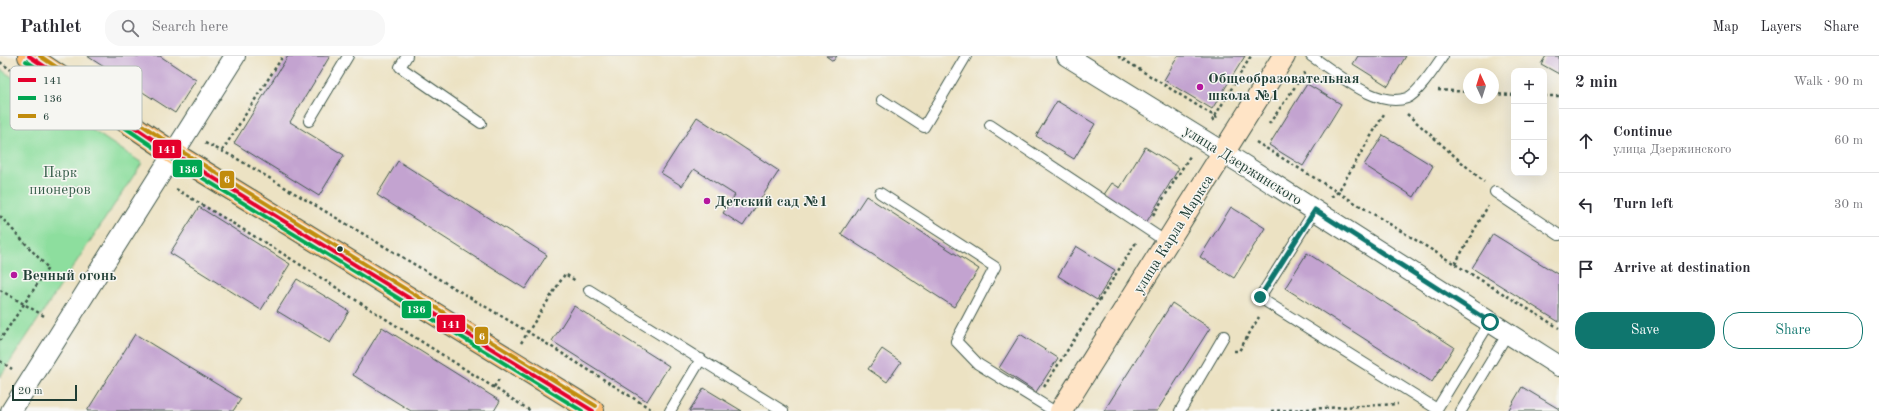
<!DOCTYPE html>
<html lang="en">
<head>
<meta charset="utf-8">
<style>
  :root { --surface:#fff; --page:#f7f7f7; --text:#2b2b33; --muted:#7c7c81; --line:#e1e1e2; --accent:#0f766e }
  body { margin:0; font-family:"Old Standard TT",serif; background:var(--page); color:var(--text) }
  .controls { position:absolute; right:12px; top:12px; display:grid; overflow:hidden; border-radius:8px; box-shadow:0 4px 16px #0002 }
  .controls button { width:36px; height:36px; display:grid; place-items:center; padding:0; border:0; border-bottom:1px solid var(--line); background:var(--surface); color:var(--text); font:20px sans-serif }
  .compass { position:absolute; left:1463px; top:12px; width:36px; height:36px; border-radius:50%; background:var(--surface); box-shadow:0 4px 16px #0002; rotate:356deg }
  .scale { position:absolute; left:12px; bottom:10px; width:65px; box-sizing:border-box; padding-left:4px; border:2px solid #1f3d34; border-top:0; font-size:11px; line-height:14px; white-space:nowrap; color:#1f3d34; -webkit-text-stroke:3px #f6f6f2; paint-order:stroke }
  .stop { position:absolute; width:12px; height:12px; margin:-9px; border:3px solid #0f766e; border-radius:50%; background:#fff }
  .stop.end { background:#0f766e; border-color:#fff; box-shadow:0 1px 4px #0008 }
  .list { margin:0; padding:0; list-style:none }
  h2 { display:flex; justify-content:space-between; align-items:center; height:52px; margin:0; padding:0 16px; font-size:17px }
  h2 small { font-size:13px; font-weight:400; color:var(--muted) }
  .list li { display:grid; grid-template-columns:26px 1fr auto; gap:12px; align-items:center; box-sizing:border-box; height:64px; padding:0 16px; border-top:1px solid var(--line) }
  .list b { display:block; font-size:15px; white-space:nowrap }
  .list p { margin:0; font-size:13px; white-space:nowrap; color:var(--muted) }
  .list em { font-size:13px; font-style:normal; color:var(--muted) }
  .actions { display:flex; gap:8px; padding:12px 16px }
  .actions a { flex:1; padding:9px 0; border:1px solid var(--accent); border-radius:16px; text-align:center; font-size:14px; color:var(--accent) }
  .actions .main { background:var(--accent); color:#fff }
  .icon { flex:none; width:22px; height:22px; fill:none; stroke:currentColor; stroke-width:2; stroke-linecap:round; stroke-linejoin:round }
  .map { position:relative; flex:none; width:1559px; height:355px; overflow:hidden }
  header { display:flex; align-items:center; gap:24px; box-sizing:border-box; height:56px; padding:0 20px; background:var(--surface); border-bottom:1px solid var(--line) }
  header strong { font-size:19px }
  nav { display:flex; gap:22px; margin-inline-start:auto; font-size:14px }
  .search { width:280px; height:36px; background:var(--page); display:flex; align-items:center; gap:10px; box-sizing:border-box; padding:0 14px; border-radius:16px; color:var(--muted); font-size:15px }
  main { display:flex }
  aside { flex:1; background:var(--surface) }
  .map>svg:first-child { display:block }
  .green { fill:#8dde9e; stroke:#568e69 }
  .building { fill:#c3a3d0 }
  .lines { fill:none; stroke-linecap:round; stroke-linejoin:round }
  .lane-casing { stroke:#3e5649; stroke-width:12 }
  .street-casing { stroke:#3e5649; stroke-width:22 }
  .secondary-casing { stroke:#3e5649; stroke-width:24 }
  .primary-casing { stroke:#3e5649; stroke-width:24 }
  .path { stroke:#3e5649; stroke-width:2.5; stroke-dasharray:3 3; stroke-linecap:butt }
  .lane { stroke:#fff; stroke-width:10 }
  .street { stroke:#fff; stroke-width:20 }
  .secondary { stroke:#ffe4c6; stroke-width:22 }
  .primary { stroke:#febc70; stroke-width:22 }
  .bus-1-casing { stroke:#f6f6f2; stroke-width:7 }
  .bus-2-casing { stroke:#f6f6f2; stroke-width:7 }
  .bus-3-casing { stroke:#f6f6f2; stroke-width:7 }
  .bus-1 { stroke:#e4002b; stroke-width:4 }
  .bus-2 { stroke:#00a651; stroke-width:4 }
  .bus-3 { stroke:#c18c0d; stroke-width:4 }
  .route { stroke:#0f766e; stroke-width:5 }
  .poi-dot { fill:#b5179e; stroke:#f6f6f2; stroke-width:1.5 }
  .bus-dot { fill:#1f3d34; stroke:#f6f6f2; stroke-width:1.5 }
  .labels { text-anchor:middle; stroke-width:3; stroke-linejoin:round; paint-order:stroke }
  .poi-label { font-size:15px; font-weight:bold; fill:#1f3d34; stroke:#f6f6f2; text-anchor:start }
  .street-label { font-size:15px; fill:#1f3d34; stroke:#f6f6f2 }
  .park-label { font-size:15px; fill:#355d49; stroke:#f6f6f2 }
  .key { fill:#f6f6f2; stroke:#b6beb9; stroke-width:1 }
  .key-label { font-size:11px; fill:#1f3d34 }
  .line-badge { stroke:#f6f6f2; stroke-width:1.5 }
  .badge-label { font-size:11px; text-anchor:middle; font-weight:bold; fill:#fff }
</style>
</head>
<body>
<header>
<strong>Pathlet</strong>
<div class="search"><svg class="icon" aria-label="search" viewBox="0 0 24 24"><circle cx="10" cy="10" r="6"/><path d="M15 15l6 6"/></svg>Search here</div>
<nav><a>Map</a><a>Layers</a><a>Share</a></nav>
</header>
<main>
<div class="map">
<svg width="1559" height="355" viewBox="0 0 1559 355">
  <rect width="100%" height="100%" fill="#f6f6f2"/>
  <filter id="ink" filterUnits="userSpaceOnUse"><feTurbulence type="fractalNoise" baseFrequency=".025" numOctaves="2"/><feDisplacementMap in="SourceGraphic" scale="8" xChannelSelector="R" yChannelSelector="G"/><feConvolveMatrix kernelMatrix="1 2 1 2 8 2 1 2 1" color-interpolation-filters="sRGB"/></filter>
  <filter id="wash" filterUnits="userSpaceOnUse"><feTurbulence type="fractalNoise" baseFrequency=".012" numOctaves="4" result="noise"/><feDisplacementMap in="SourceGraphic" scale="16" xChannelSelector="R" yChannelSelector="G"/><feGaussianBlur stdDeviation="0.9" result="paint"/><feColorMatrix in="noise" values="0 0 0 0 0 0 0 0 0 0 0 0 0 0 0 0 0 1.4 0 .05"/><feComposite in="paint" operator="in"/></filter>
  <g filter="url(#wash)">
    <rect width="100%" height="100%" fill="#ece2c3"/>
    <path class="green" d="M0 13 142 107 0 321Z"/>
    <g id="blocks">
      <path class="building" d="M87 0H160L196 24 175 57Z
        M288 0H330L290 66 344 99 319 140 234 87Z
        M826 0H837L833 5Z
        M1178 0H1245L1212 53 1164 24Z
        M1358 0H1406L1388 30 1353 8Z
        M1546 0H1559V18L1541 8Z
        M1307 28 1341 48 1303 110 1269 89Z
        M1057 45 1095 68 1074 103 1036 80Z
        M697 61 779 115 743 170 723 157 735 139 694 113 682 130 661 117Z
        M1383 79 1433 110 1414 141 1364 109Z
        M1145 91 1179 112 1146 167 1103 140 1112 127 1120 132Z
        M398 105 547 199 525 233 377 139Z
        M866 140 979 213 954 251 841 178Z
        M199 151 290 208 261 254 170 197Z
        M1231 151 1265 172 1234 222 1200 201Z
        M1493 178 1559 219V266L1472 212Z
        M1076 190 1115 214 1097 244 1058 220Z
        M1307 197 1454 291 1432 326 1285 232Z
        M297 223 349 255 330 287 277 255Z
        M1172 247 1210 272 1157 355H1104Z
        M574 250 669 310 647 345 552 285Z
        M382 271 500 345 494 355H411L353 319Z
        M135 278 241 343 233 355H87Z
        M1020 278 1058 302 1036 336 999 312Z
        M882 293 901 306 887 326 868 313Z
        M1522 331 1559 353V355H1508Z
        M704 332 742 355H689Z"/>
    </g>
  </g>
  <g filter="url(#ink)">
    <use href="#blocks" fill-opacity="0" stroke="#3e5649" stroke-width="1"/>
    <g class="lines">
      <g class="lane-casing">
        <path id="lane" d="M407 0 400 11 481 67
          M1311 0C1336 16 1376 53 1407 42 1418 38 1436 10 1443 0
          M882 44 924 71 966 0
          M309 65 348 0
          M990 69 1168 187
          M1495 136 1559 179
          M880 137 995 211 956 285 978 308 1054 355
          M1315 154 1260 241 1268 247 1437 353 1490 266
          M589 234 783 355
          M670 355 701 303
          M1180 355 1224 280
          M1461 355 1508 277"/>
      </g>
      <g class="street-casing">
        <path id="street" d="M1067 0 1242 108 1559 310
          M11 355 235 0"/>
      </g>
      <g class="secondary-casing">
        <path id="secondary" d="M1061 355 1284 0"/>
      </g>
      <g class="primary-casing">
        <path id="primary" d="M29 0 173 97 593 355"/>
      </g>
      <path class="path" d="M1118 0 1219 63
        M0 6 11 14
        M1438 34 1469 36
        M1493 38 1514 39
        M1544 40H1559
        M1407 58 1484 126
        M1212 65 1251 0
        M1269 68 1306 15
        M1256 86 1559 272
        M205 87 234 101 528 276 654 355
        M222 95 283 0
        M176 133 277 194 531 355
        M1331 141 1338 136 1384 58
        M1153 159 1190 100
        M0 160 48 212 0 284
        M1455 208 1488 150
        M0 234 46 261
        M521 287 565 218 576 225
        M1234 295H1239L1259 261
        M0 305 12 313
        M494 331 499 323
        M1044 331 1137 185
        M1271 355 1398 348"/>
      <use href="#lane" class="lane"/>
      <use href="#street" class="street"/>
      <use href="#secondary" class="secondary"/>
      <use href="#primary" class="primary"/>
      <g class="bus-1-casing">
        <path id="bus-1" d="M29 0 173 97 593 355"/>
      </g>
      <g class="bus-2-casing">
        <path id="bus-2" d="M26 5 170 102 582 355"/>
      </g>
      <g class="bus-3-casing">
        <path id="bus-3" d="M40 0 176 92 596 350"/>
      </g>
      <use href="#bus-1" class="bus-1"/>
      <use href="#bus-2" class="bus-2"/>
      <use href="#bus-3" class="bus-3"/>
    </g>
  </g>
  <g class="lines" filter="url(#ink)">
    <path class="route" d="M1260 241 1315 154 1490 266"/>
  </g>
  <g class="poi-dot">
    <circle cx="1200" cy="31" r="4"/>
    <circle cx="707" cy="145" r="4"/>
    <circle cx="14" cy="219" r="4"/>
  </g>
  <circle class="bus-dot" cx="340" cy="193" r="3.5"/>
  <g class="labels">
    <g class="poi-label">
      <text x="1208" y="27">Общеобразовательная<tspan x="1208" dy="17">школа №1</tspan></text>
      <text x="715" y="150">Детский сад №1</text>
      <text x="22" y="224">Вечный огонь</text>
    </g>
    <g class="street-label">
      <text transform="translate(1243 109) rotate(32)" y="5">улица Дзержинского</text>
      <text transform="translate(1173 178) rotate(-58)" y="5">улица Карла Маркса</text>
    </g>
    <g class="park-label">
      <text x="60" y="121">Парк<tspan x="60" dy="17">пионеров</tspan></text>
    </g>
  </g>
  <rect x="10" y="10" width="132" height="64" rx="6" class="key"/>
  <rect x="18" y="22" width="18" height="4" fill="#e4002b"/>
  <rect x="18" y="40" width="18" height="4" fill="#00a651"/>
  <rect x="18" y="58" width="18" height="4" fill="#c18c0d"/>
  <g class="key-label">
    <text x="43" y="28">141</text>
    <text x="43" y="46">136</text>
    <text x="43" y="64">6</text>
  </g>
  <g class="line-badge">
    <rect x="152" y="83" width="30" height="20" rx="4" fill="#e4002b"/>
    <rect x="172" y="103" width="31" height="19" rx="4" fill="#00a651"/>
    <rect x="219" y="114" width="16" height="19" rx="4" fill="#c18c0d"/>
    <rect x="401" y="244" width="31" height="19" rx="4" fill="#00a651"/>
    <rect x="436" y="258" width="30" height="19" rx="4" fill="#e4002b"/>
    <rect x="474" y="270" width="15" height="19" rx="4" fill="#c18c0d"/>
  </g>
  <g class="badge-label">
    <text x="167" y="97">141</text>
    <text x="188" y="117">136</text>
    <text x="227" y="127">6</text>
    <text x="416" y="257">136</text>
    <text x="451" y="272">141</text>
    <text x="482" y="284">6</text>
  </g>
</svg>
<div class="controls">
<button>+</button>
<button>−</button>
<button><svg class="icon" aria-label="locate" viewBox="0 0 24 24"><circle cx="12" cy="12" r="6"/><path d="M12 2v4M12 18v4M2 12h4M18 12h4"/></svg></button>
</div>
<svg class="compass" viewBox="-18 -18 36 36"><path d="M0-13l5 13h-10z" fill="#e53935"/><path d="M0 13l5-13h-10z" fill="#7c7c81"/></svg>
<div class="scale">20 m</div>
<div class="stop" style="left:1490px;top:266px"></div>
<div class="stop end" style="left:1260px;top:241px"></div>
</div>
<aside>
<h2>2 min<small>Walk · 90 m</small></h2>
<ul class="list">
<li><svg class="icon" aria-label="ahead" viewBox="0 0 24 24"><path d="M12 20V5M6 11l6-6 6 6"/></svg><div><b>Continue</b><p>улица Дзержинского</p></div><em>60 m</em></li>
<li><svg class="icon" aria-label="left" viewBox="0 0 24 24"><path d="M17 20v-9H6M10 6l-5 5 5 5"/></svg><div><b>Turn left</b></div><em>30 m</em></li>
<li><svg class="icon" aria-label="arrive" viewBox="0 0 24 24"><path d="M6 21V4h12l-3 4 3 4H6"/></svg><div><b>Arrive at destination</b></div></li>
</ul>
<div class="actions"><a class="main">Save</a><a>Share</a></div>
</aside>
</main>
</body>
</html>
